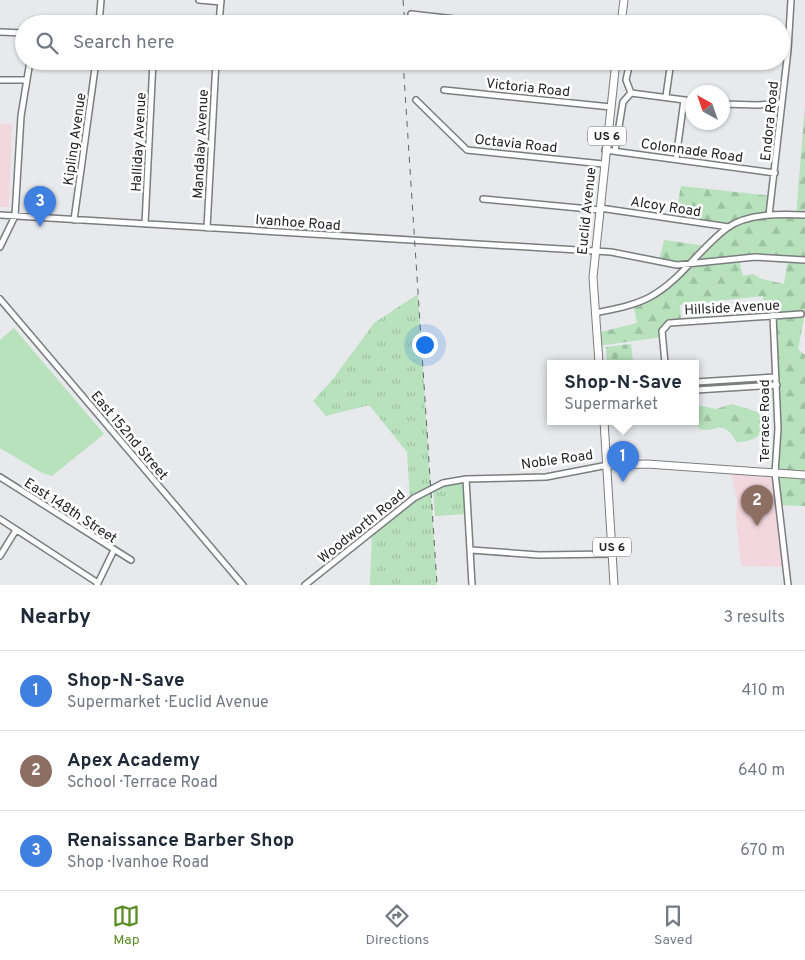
<!DOCTYPE html>
<html lang="en">
<head>
<meta charset="utf-8">
<style>
  :root { --surface:#fff; --page:#f6f6f7; --text:#1f2937; --muted:#747a83; --line:#e0e1e3; --accent:#5a8e26 }
  body { margin:0; font-family:Overpass,sans-serif; background:var(--page); color:var(--text) }
  .compass { position:absolute; left:685px; top:85px; width:45px; height:45px; border-radius:50%; background:var(--surface); box-shadow:0 1px 4px #0004; rotate:320deg }
  .you { position:absolute; left:424px; top:344px; width:18px; height:18px; margin:-12px; border:4px solid #fff; border-radius:50%; background:#1a73e8; box-shadow:0 0 0 8px #1a73e833 }
  .badge { display:grid; place-items:center; width:32px; height:32px; border-radius:50%; background:var(--accent); color:#fff; font-size:16px; font-weight:700 }
  .pin { position:absolute; translate:-50% -41px; filter:drop-shadow(0 1px 2px #0008) }
  .pin::after { content:''; position:absolute; top:26px; width:18px; height:15px; background:inherit; clip-path:polygon(0 0,100% 0,50% 100%) }
  .popup { position:absolute; left:547px; top:360px; width:152px; height:65px; box-sizing:border-box; display:grid; place-content:center; border-radius:0px; background:var(--surface); filter:drop-shadow(0 1px 4px #0005); font-size:16px; white-space:nowrap; color:var(--muted) }
  .popup b { font-size:19px; color:var(--text) }
  .popup::after { content:''; position:absolute; left:50%; top:100%; margin-left:-10px; border:10px solid transparent; border-top-color:var(--surface) }
  .list { margin:0; padding:0; list-style:none }
  h2 { display:flex; justify-content:space-between; align-items:center; height:65px; margin:0; padding:0 20px; font-size:21px }
  h2 small { font-size:16px; font-weight:400; color:var(--muted) }
  .list li { display:grid; grid-template-columns:32px 1fr auto; gap:15px; align-items:center; box-sizing:border-box; height:80px; padding:0 20px; border-top:1px solid var(--line) }
  .list b { display:block; font-size:19px; white-space:nowrap }
  .list p { margin:0; font-size:16px; white-space:nowrap; color:var(--muted) }
  .list em { font-size:16px; font-style:normal; color:var(--muted) }
  .icon { flex:none; width:28px; height:28px; fill:none; stroke:currentColor; stroke-width:2; stroke-linecap:round; stroke-linejoin:round }
  .map { position:relative; flex:none; width:805px; height:585px; overflow:hidden }
  .search { position:absolute; background:var(--surface); box-shadow:0 1px 4px #0004; left:15px; right:15px; top:15px; height:55px; display:flex; align-items:center; gap:12px; box-sizing:border-box; padding:0 18px; border-radius:28px; color:var(--muted); font-size:19px }
  .sheet { height:305px; background:var(--surface) }
  nav { display:flex; justify-content:space-around; align-items:center; box-sizing:border-box; height:70px; border-top:1px solid var(--line); background:var(--surface); font-size:14px; color:var(--muted) }
  nav a { display:grid; justify-items:center; gap:2px }
  nav .on { color:var(--accent) }
  .map>svg:first-child { display:block }
  .education { fill:#f2d8de }
  .grass { fill:url(#grass-tufts) }
  .forest { fill:url(#forest-firs); fill-rule:evenodd }
  .cemetery { fill:url(#cemetery-stones) }
  .pitch { fill:#b7e2bc }
  .lines { fill:none; stroke-linecap:round; stroke-linejoin:round }
  .minor-casing { stroke:#7b7d80; stroke-width:8 }
  .major-casing { stroke:#7b7d80; stroke-width:9 }
  .minor { stroke:#fff; stroke-width:5 }
  .major { stroke:#fff; stroke-width:7 }
  .rail { stroke:#646467; stroke-width:1; stroke-dasharray:6 6; stroke-linecap:butt }
  .labels { text-anchor:middle; stroke-width:5; stroke-linejoin:round; paint-order:stroke }
  .shield { fill:#fff; stroke:#666668; stroke-width:1 }
  .shield-label { font-size:12px; font-weight:bold; fill:#252527 }
  .street-label { font-size:14px; fill:#252527; stroke:#fff }
</style>
</head>
<body>
<div class="map">
<svg width="805" height="585" viewBox="0 0 805 585">
  <defs>
    <pattern id="grass-tufts" width="24" height="20" patternUnits="userSpaceOnUse" patternTransform="scale(1.25)"><rect width="24" height="20" fill="#b7e2bc"/><path d="M3 7l-1-3M5 7V3M7 7l1-3M15 17l-1-3M17 17v-4M19 17l1-3" fill="none" stroke="#9dc2a2"/></pattern>
    <pattern id="forest-firs" width="22" height="20" patternUnits="userSpaceOnUse" patternTransform="scale(1.25)"><rect width="22" height="20" fill="#b7e2bc"/><path d="M5 1l3.5 6h-7zM16 11l3.5 6h-7z" fill="#9dc2a2"/></pattern>
    <pattern id="cemetery-stones" width="16" height="16" patternUnits="userSpaceOnUse" patternTransform="scale(1.25)"><rect width="16" height="16" fill="#b7e2bc"/><path d="M2 7V4a2 2 0 0 1 4 0v3zM10 15v-3a2 2 0 0 1 4 0v3z" fill="#9dc2a2"/></pattern>
  </defs>
  <rect width="100%" height="100%" fill="#e8e9ed"/>
  <path class="education" d="M0 124H12L9 207H0Z
    M731 473 773 478 783 567 741 566 736 519 737 501Z"/>
  <path class="grass" d="M418 294 437 585H370L372 532 410 501 407 452 369 405 326 416 313 401 333 379 374 323Z
    M776 377 777 385 696 390V382Z
    M466 479 468 514 435 516 433 487Z"/>
  <path class="forest" d="M805 106V313L798 349 805 355V506L778 505 775 473 778 429 773 316H766L763 296 680 305 681 321 665 325 662 337 598 346 597 333 637 323 633 304 650 297 689 266 659 261 664 240 707 246 728 228 675 219 681 186 773 196 770 214 796 215ZM739 259H788L784 284 762 279 753 274 743 276Z
    M732 404 758 412 764 425C763 438 748 442 737 442 720 416 718 434 700 429L693 421H696V405L716 409Z"/>
  <path class="cemetery" d="M631 344 633 363H607L606 347Z"/>
  <path class="pitch" d="M14 328 104 434 52 476 42 473 0 448V340Z"/>
  <g class="lines">
    <g class="minor-casing">
      <path id="minor" d="M199 0 221 2
        M411 14 499 24
        M99 24 101 0
        M219 24 221 0
        M0 32 24 33
        M630 61 626 80 631 93 692 101
        M0 80H27
        M444 90 611 107
        M666 96 671 61
        M416 100 467 150 603 164
        M722 104 758 105 782 103
        M605 150 775 173
        M615 151 623 102 631 93
        M676 159 684 100
        M483 199 600 210
        M600 208 729 227
        M0 215 611 252 677 265 755 257 805 260
        M769 215 788 50 791 0
        M74 220 96 61
        M145 224 153 61
        M207 228 216 61
        M0 247 15 216 21 116 30 61
        M0 299 243 585
        M595 313C614 309 633 306 650 297 681 280 699 249 727 228 748 213 781 214 805 215
        M773 315 778 429 775 473 788 585
        M665 363 662 331 669 323 801 314
        M696 382 776 377
        M696 390 777 385
        M0 477 131 560
        M466 479 472 585
        M0 519 98 583
        M471 550 539 555 612 554
        M0 556 16 530
        M97 585 114 550
        M305 585 414 498 443 483 466 479 546 477 608 465"/>
    </g>
    <g class="major-casing">
      <path id="major" d="M621 24 624 0
        M599 363 593 277 616 61
        M604 421 614 585
        M608 465 647 464 805 475"/>
    </g>
    <use href="#minor" class="minor"/>
    <use href="#major" class="major"/>
    <path class="rail" d="M403 0 405 24
      M403 61 437 585"/>
  </g>
  <g class="labels">
    <g class="shield">
      <rect x="588" y="126.5" width="38" height="19" rx="4"/>
      <rect x="593" y="537.5" width="38" height="19" rx="4"/>
    </g>
    <g class="shield-label">
      <text x="607" y="140">US 6</text>
      <text x="612" y="551">US 6</text>
    </g>
    <g class="street-label">
      <text transform="translate(528 87) rotate(6)" y="5">Victoria Road</text>
      <text transform="translate(769 121) rotate(-84)" y="5">Endora Road</text>
      <text transform="translate(74 139) rotate(-82)" y="5">Kipling Avenue</text>
      <text transform="translate(138 142) rotate(-87)" y="5">Halliday Avenue</text>
      <text transform="translate(516 143) rotate(6)" y="5">Octavia Road</text>
      <text transform="translate(200 144) rotate(-87)" y="5">Mandalay Avenue</text>
      <text transform="translate(692 150) rotate(8)" y="5">Colonnade Road</text>
      <text transform="translate(666 206) rotate(9)" y="5">Alcoy Road</text>
      <text transform="translate(586 211) rotate(-84)" y="5">Euclid Avenue</text>
      <text transform="translate(298 222) rotate(4)" y="5">Ivanhoe Road</text>
      <text transform="translate(732 307) rotate(-3)" y="5">Hillside Avenue</text>
      <text transform="translate(764 421) rotate(-90)" y="5">Terrace Road</text>
      <text transform="translate(130 435) rotate(50)" y="5">East 152nd Street</text>
      <text transform="translate(557 459) rotate(-8)" y="5">Noble Road</text>
      <text transform="translate(71 510) rotate(33)" y="5">East 148th Street</text>
      <text transform="translate(361 526) rotate(-39)" y="5">Woodworth Road</text>
    </g>
  </g>
</svg>
<svg class="compass" viewBox="-18 -18 36 36"><path d="M0-13l5 13h-10z" fill="#e53935"/><path d="M0 13l5-13h-10z" fill="#747a83"/></svg>
<div class="you"></div>
<div class="pin badge" style="left:623px;top:482px;background:#3f7fe0">1</div>
<div class="popup"><b>Shop-N-Save</b>Supermarket</div>
<div class="pin badge" style="left:757px;top:526px;background:#8d6e63">2</div>
<div class="pin badge" style="left:40px;top:227px;background:#3f7fe0">3</div>
<div class="search"><svg class="icon" aria-label="search" viewBox="0 0 24 24"><circle cx="10" cy="10" r="6"/><path d="M15 15l6 6"/></svg>Search here</div>
</div>
<section class="sheet">
<h2>Nearby<small>3 results</small></h2>
<ul class="list">
<li><span class="badge" style="background:#3f7fe0">1</span><div><b>Shop-N-Save</b><p>Supermarket · Euclid Avenue</p></div><em>410 m</em></li>
<li><span class="badge" style="background:#8d6e63">2</span><div><b>Apex Academy</b><p>School · Terrace Road</p></div><em>640 m</em></li>
<li><span class="badge" style="background:#3f7fe0">3</span><div><b>Renaissance Barber Shop</b><p>Shop · Ivanhoe Road</p></div><em>670 m</em></li>
</ul>
</section>
<nav>
<a class="on"><svg class="icon" aria-label="map" viewBox="0 0 24 24"><path d="M3 6l6-2 6 2 6-2v14l-6 2-6-2-6 2zM9 4v14M15 6v14"/></svg>Map</a>
<a><svg class="icon" aria-label="directions" viewBox="0 0 24 24"><path d="M12 3l9 9-9 9-9-9zM9 14v-3h6M13 9l2 2-2 2"/></svg>Directions</a>
<a><svg class="icon" aria-label="saved" viewBox="0 0 24 24"><path d="M7 4h10v16l-5-4-5 4z"/></svg>Saved</a>
</nav>
</body>
</html>
